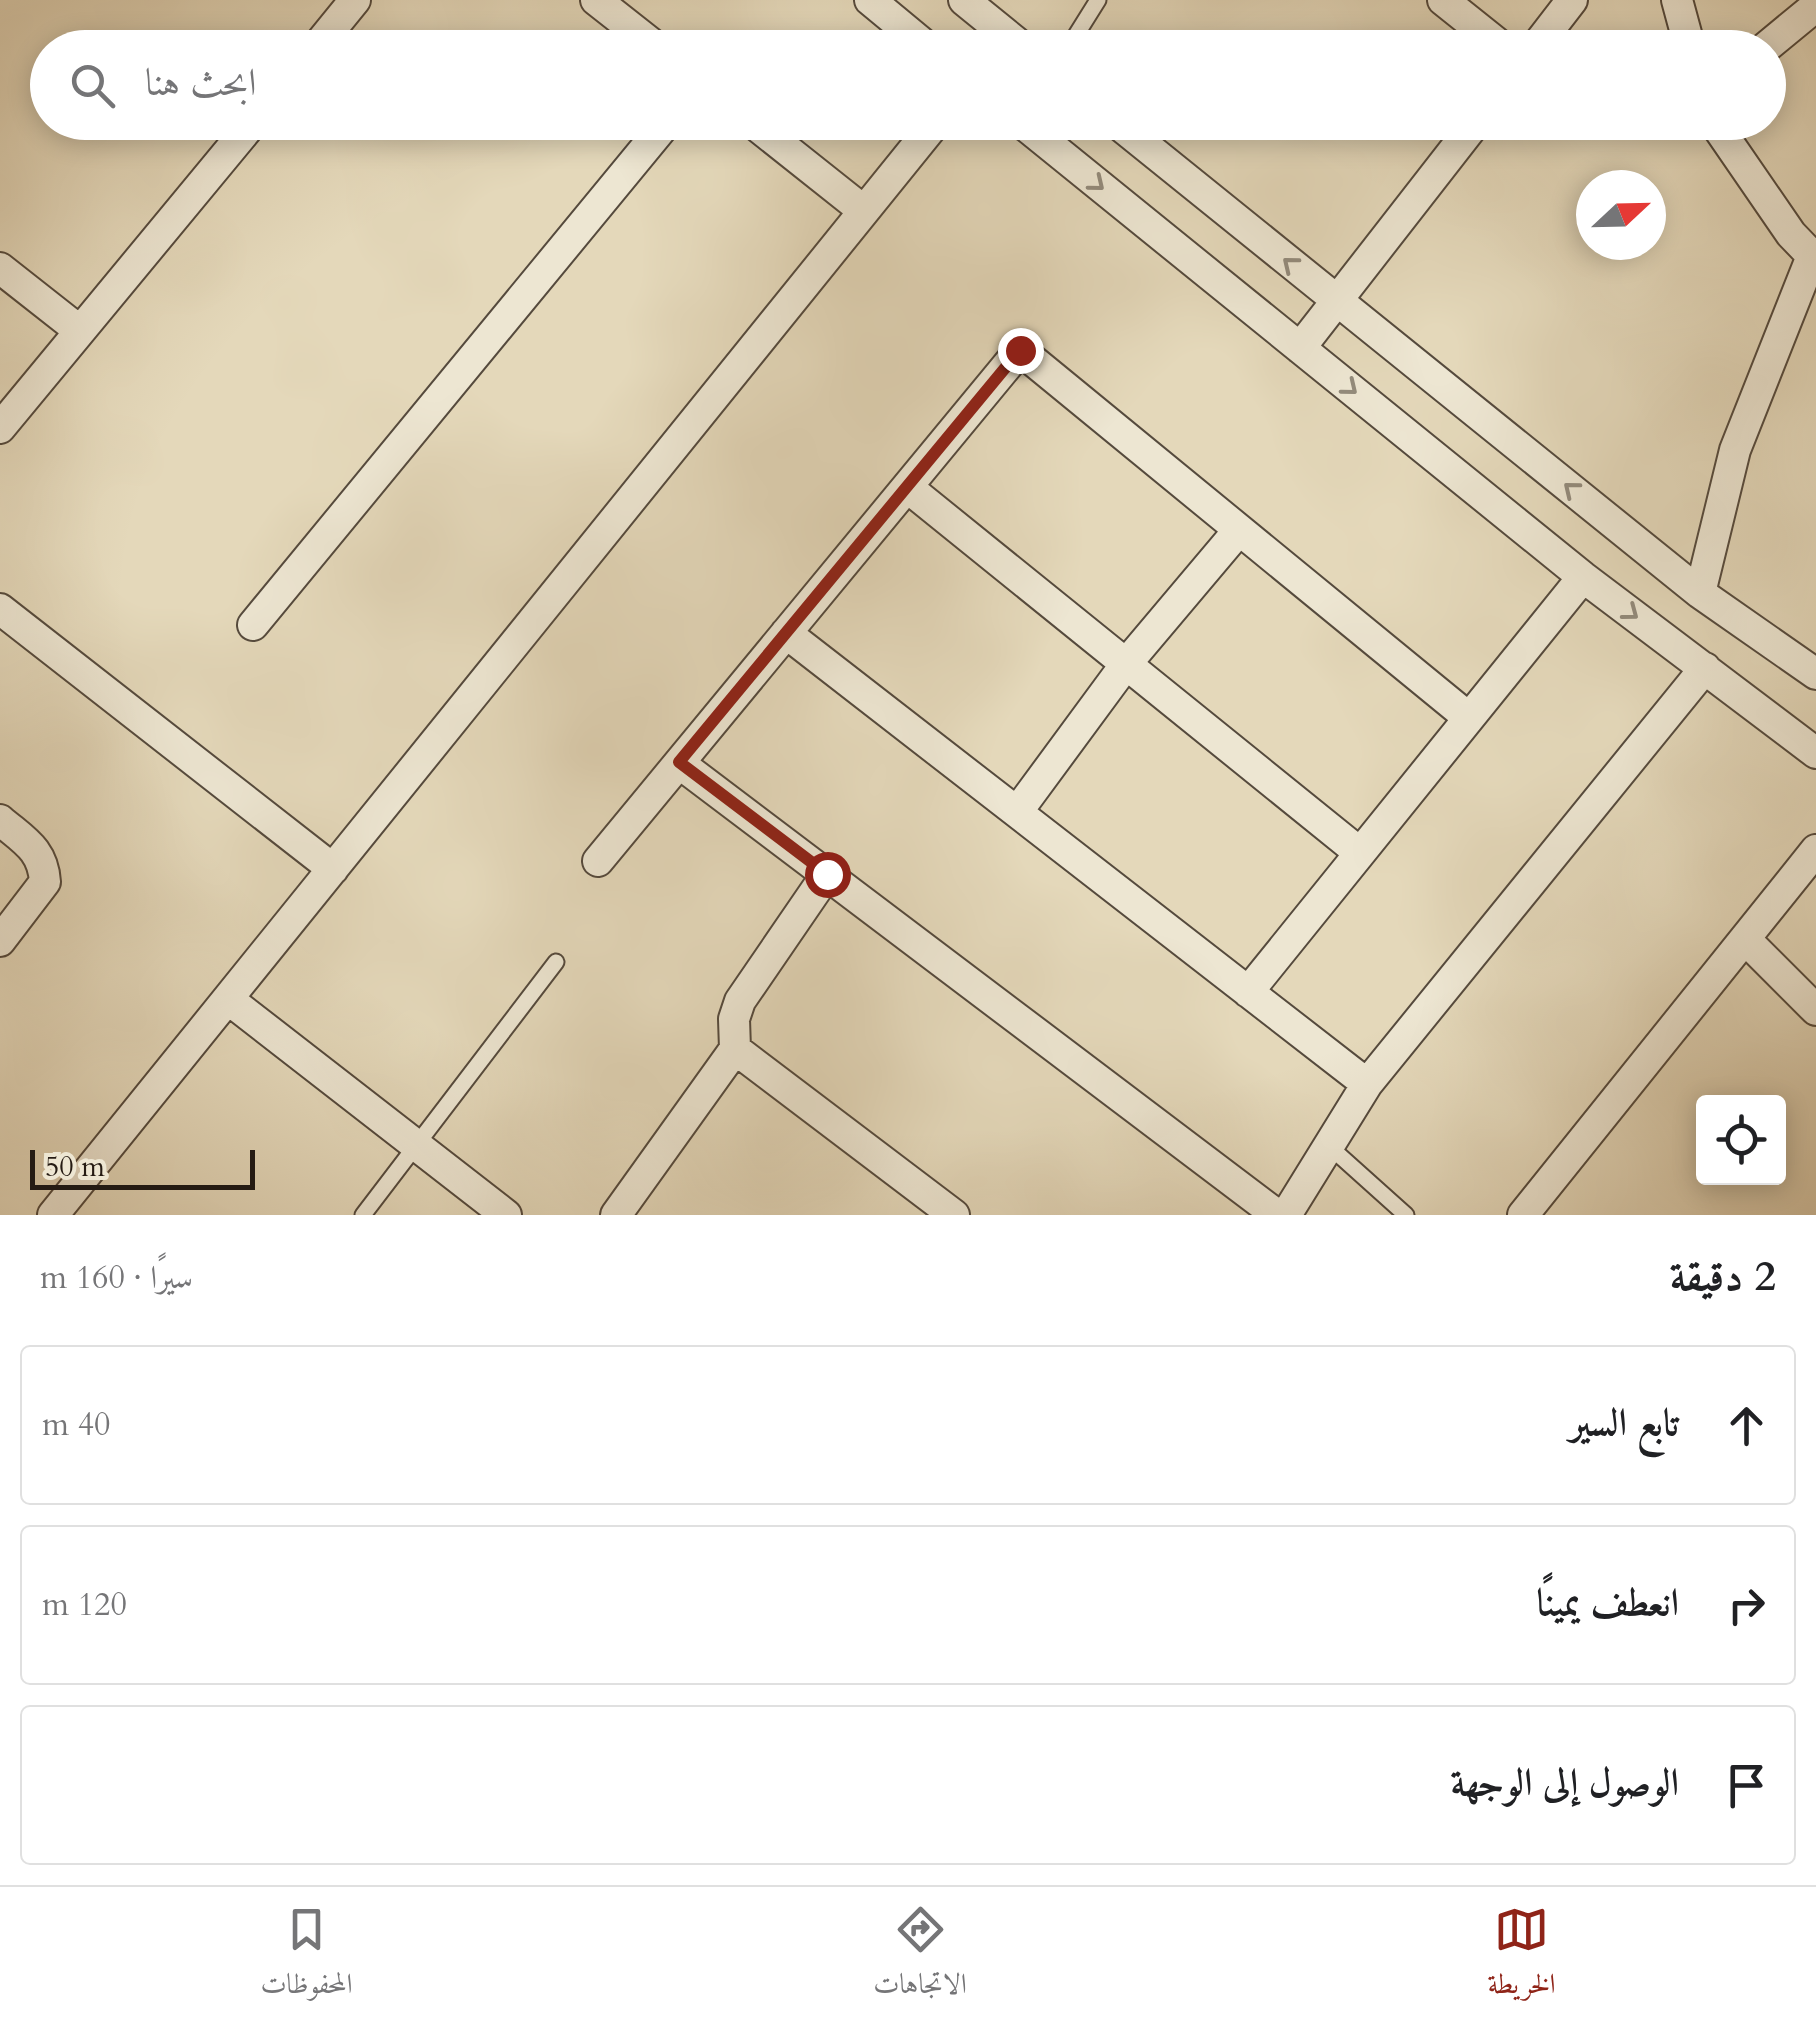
<!DOCTYPE html>
<html lang="ar">
<head>
<meta charset="utf-8">
<style>
  :root { --surface:#fff; --page:#f6f6f6; --text:#202124; --muted:#757577; --line:#e0e0e0; --accent:#8f2418 }
  body { margin:0; font-family:Cardo,Amiri,serif; background:var(--page); color:var(--text); direction:rtl }
  .controls { position:absolute; right:30px; bottom:30px; display:grid; overflow:hidden; border-radius:10px; box-shadow:0 5px 25px #0003 }
  .controls button { width:90px; height:90px; display:grid; place-items:center; padding:0; border:0; border-bottom:2px solid var(--line); background:var(--surface); color:var(--text); font:50px sans-serif }
  .compass { position:absolute; left:1576px; top:170px; width:90px; height:90px; border-radius:50%; background:var(--surface); box-shadow:0 5px 25px #0003; rotate:68deg }
  .scale { position:absolute; left:30px; bottom:25px; width:225px; box-sizing:border-box; padding-left:10px; border:5px solid #251b13; border-top:0; font-size:28px; line-height:35px; white-space:nowrap; color:#251b13; -webkit-text-stroke:8px #ede6d2; paint-order:stroke }
  .stop { position:absolute; width:30px; height:30px; margin:-22px; border:8px solid #8f2418; border-radius:50%; background:#fff }
  .stop.end { background:#8f2418; border-color:#fff; box-shadow:0 2px 10px #0008 }
  .list { margin:0; padding:0; list-style:none }
  h2 { display:flex; justify-content:space-between; align-items:center; height:130px; margin:0; padding:0 40px; font-size:42px }
  h2 small { font-size:32px; font-weight:400; color:var(--muted) }
  .list li { display:grid; grid-template-columns:65px 1fr auto; gap:30px; align-items:center; box-sizing:border-box; height:160px; margin:0 20px 20px; padding:0 20px; border:2px solid var(--line); border-radius:10px }
  .list b { display:block; font-size:38px; white-space:nowrap }
  .list em { font-size:32px; font-style:normal; color:var(--muted) }
  .icon { flex:none; width:55px; height:55px; fill:none; stroke:currentColor; stroke-width:2; stroke-linecap:round; stroke-linejoin:round }
  .map { position:relative; flex:none; width:1816px; height:1215px; overflow:hidden; direction:ltr }
  .search { position:absolute; background:var(--surface); box-shadow:0 5px 25px #0003; left:30px; right:30px; top:30px; height:110px; display:flex; align-items:center; gap:25px; box-sizing:border-box; padding:0 35px; border-radius:55px; color:var(--muted); font-size:38px }
  .sheet { height:670px; background:var(--surface) }
  nav { display:flex; justify-content:space-around; align-items:center; box-sizing:border-box; height:140px; border-top:2px solid var(--line); background:var(--surface); font-size:28px; color:var(--muted) }
  nav a { display:grid; justify-items:center; gap:5px }
  nav .on { color:var(--accent) }
  .map>svg:first-child { display:block }
  .lines { fill:none; stroke-linecap:round; stroke-linejoin:round }
  .service-casing { stroke:#554a3d; stroke-width:19 }
  .minor-casing { stroke:#554a3d; stroke-width:34 }
  .service { stroke:#ede6d2; stroke-width:15 }
  .minor { stroke:#ede6d2; stroke-width:30 }
  .oneway { stroke:#938b7c }
  .route { stroke:#8f2418; stroke-width:12 }
</style>
</head>
<body>
<div class="map">
<svg width="1816" height="1215" viewBox="0 0 1816 1215">
  <rect width="100%" height="100%" fill="#e4d8ba"/>
  <filter id="stains"><feTurbulence type="fractalNoise" baseFrequency=".002" numOctaves="4"/><feColorMatrix values="0 0 0 0 .2 0 0 0 0 .09 0 0 0 0 .02 0 0 0 .5 -.17"/></filter>
  <radialGradient id="worn" r=".72"><stop offset=".6" stop-color="#630" stop-opacity="0"/><stop offset="1" stop-color="#630" stop-opacity=".3"/></radialGradient>
  <g class="lines">
    <g class="service-casing">
      <path id="service" d="M1068 48 1098 0
        M1329 1146 1406 1215
        M363 1215 556 962"/>
    </g>
    <g class="minor-casing">
      <path id="minor" d="M596 0 657 48
        M870 0 928 48
        M964 0 1023 48
        M1443 0 1503 48
        M1677 0 1690 48
        M316 48 355 0
        M1535 48 1572 0
        M1765 48 1816 6
        M752 122 864 211
        M1021 122 1583 577 1816 753
        M1116 122 1700 593 1816 674
        M1714 122 1791 234 1816 260
        M0 268 80 331
        M1300 348 1476 122
        M0 428 253 122
        M907 487 1360 853
        M1700 593 1735 450 1812 256 1816 253
        M0 609 333 869
        M253 625 667 122
        M786 633 1367 1084
        M679 763 1277 1215
        M1017 812 1126 664 1239 530
        M0 820C23 840 43 849 45 882L0 941
        M598 861 1020 350 1469 718
        M1745 939 1816 1010
        M1248 992 1583 577
        M228 999 506 1215
        M735 1049 734 1019 740 1001 827 874
        M53 1215 936 122
        M616 1215 735 1049 954 1215
        M1286 1215 1367 1084 1705 668
        M1523 1215 1816 850"/>
    </g>
    <use href="#service" class="service"/>
    <use href="#minor" class="minor"/>
  </g>
  <defs><path id="oneway-chevron" d="M-2-3.5L2.5 0L-2 3.5" fill="none" stroke-width="1.6" stroke-linecap="round" stroke-linejoin="round" transform="scale(2.5)"/></defs>
  <g class="oneway">
    <use href="#oneway-chevron" transform="translate(1097 184) rotate(39)"/>
    <use href="#oneway-chevron" transform="translate(1290 264) rotate(-141)"/>
    <use href="#oneway-chevron" transform="translate(1350 388) rotate(39)"/>
    <use href="#oneway-chevron" transform="translate(1571 489) rotate(-141)"/>
    <use href="#oneway-chevron" transform="translate(1631 613) rotate(37)"/>
  </g>
  <g class="lines">
    <path class="route" d="M827 874 679 762 1020 350"/>
  </g>
  <rect width="100%" height="100%" filter="url(#stains)"/>
  <rect width="100%" height="100%" fill="url(#worn)"/>
</svg>
<div class="controls">
<button><svg class="icon" aria-label="locate" viewBox="0 0 24 24"><circle cx="12" cy="12" r="6"/><path d="M12 2v4M12 18v4M2 12h4M18 12h4"/></svg></button>
</div>
<svg class="compass" viewBox="-18 -18 36 36"><path d="M0-13l5 13h-10z" fill="#e53935"/><path d="M0 13l5-13h-10z" fill="#757577"/></svg>
<div class="scale">50 m</div>
<div class="stop" style="left:827px;top:874px"></div>
<div class="stop end" style="left:1020px;top:350px"></div>
<div class="search"><svg class="icon" aria-label="search" viewBox="0 0 24 24"><circle cx="10" cy="10" r="6"/><path d="M15 15l6 6"/></svg>ابحث هنا</div>
</div>
<section class="sheet">
<h2>2 دقيقة<small>سيرًا · 160 m</small></h2>
<ul class="list">
<li><svg class="icon" aria-label="ahead" viewBox="0 0 24 24"><path d="M12 20V5M6 11l6-6 6 6"/></svg><div><b>تابع السير</b></div><em>40 m</em></li>
<li><svg class="icon" aria-label="right" viewBox="0 0 24 24"><path d="M7 20v-9h11M14 6l5 5-5 5"/></svg><div><b>انعطف يمينًا</b></div><em>120 m</em></li>
<li><svg class="icon" aria-label="arrive" viewBox="0 0 24 24"><path d="M6 21V4h12l-3 4 3 4H6"/></svg><div><b>الوصول إلى الوجهة</b></div></li>
</ul>
</section>
<nav>
<a class="on"><svg class="icon" aria-label="map" viewBox="0 0 24 24"><path d="M3 6l6-2 6 2 6-2v14l-6 2-6-2-6 2zM9 4v14M15 6v14"/></svg>الخريطة</a>
<a><svg class="icon" aria-label="directions" viewBox="0 0 24 24"><path d="M12 3l9 9-9 9-9-9zM9 14v-3h6M13 9l2 2-2 2"/></svg>الاتجاهات</a>
<a><svg class="icon" aria-label="saved" viewBox="0 0 24 24"><path d="M7 4h10v16l-5-4-5 4z"/></svg>المحفوظات</a>
</nav>
</body>
</html>
